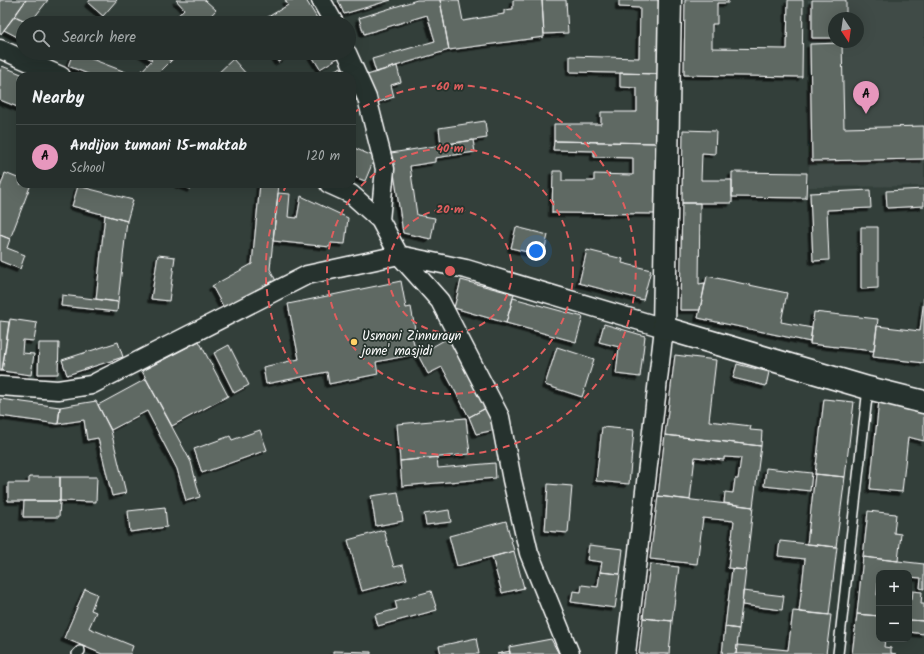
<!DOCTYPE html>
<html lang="en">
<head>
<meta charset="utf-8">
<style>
  :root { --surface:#262f2c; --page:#2e3734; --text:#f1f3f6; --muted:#a4a9a9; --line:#424a48; --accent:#e797bd }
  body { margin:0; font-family:Kalam,sans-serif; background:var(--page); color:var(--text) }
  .controls { position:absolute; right:12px; bottom:12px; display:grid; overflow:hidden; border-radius:8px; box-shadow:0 4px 16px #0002 }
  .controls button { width:36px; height:36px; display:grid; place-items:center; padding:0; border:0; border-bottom:1px solid var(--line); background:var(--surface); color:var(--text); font:20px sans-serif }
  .compass { position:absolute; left:828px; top:12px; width:36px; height:36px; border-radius:50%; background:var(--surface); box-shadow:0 4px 16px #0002; rotate:167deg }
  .you { position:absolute; left:536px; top:251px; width:14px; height:14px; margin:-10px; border:3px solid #fff; border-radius:50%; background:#1a73e8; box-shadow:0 0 0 6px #1a73e833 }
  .badge { display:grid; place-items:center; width:26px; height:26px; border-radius:50%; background:var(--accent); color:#111; font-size:13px; font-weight:700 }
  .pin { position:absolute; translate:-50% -33px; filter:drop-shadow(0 1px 2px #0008) }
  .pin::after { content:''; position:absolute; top:21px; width:14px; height:12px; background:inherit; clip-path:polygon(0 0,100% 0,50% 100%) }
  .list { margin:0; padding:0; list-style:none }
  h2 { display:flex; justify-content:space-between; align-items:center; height:52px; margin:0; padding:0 16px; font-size:17px }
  h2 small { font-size:13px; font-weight:400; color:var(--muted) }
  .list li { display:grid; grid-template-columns:26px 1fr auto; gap:12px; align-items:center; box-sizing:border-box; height:64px; padding:0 16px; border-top:1px solid var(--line) }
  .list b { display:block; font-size:15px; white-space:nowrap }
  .list p { margin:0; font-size:13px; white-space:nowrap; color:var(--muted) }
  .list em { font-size:13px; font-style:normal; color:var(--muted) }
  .icon { flex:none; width:22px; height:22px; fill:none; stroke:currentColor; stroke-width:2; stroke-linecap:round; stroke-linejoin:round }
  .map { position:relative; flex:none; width:924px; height:654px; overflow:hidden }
  .search { position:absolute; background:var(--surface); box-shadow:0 4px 16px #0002; left:16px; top:16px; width:340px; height:44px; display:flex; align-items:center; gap:10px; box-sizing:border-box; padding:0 14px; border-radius:22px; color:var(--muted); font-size:15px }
  .panel { position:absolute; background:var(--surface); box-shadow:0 4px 16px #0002; left:16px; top:72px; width:340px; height:116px; border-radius:12px }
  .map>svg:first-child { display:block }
  .built { fill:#404c47; fill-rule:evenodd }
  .building { fill:#5f6964; stroke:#fff; filter:url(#shadow) }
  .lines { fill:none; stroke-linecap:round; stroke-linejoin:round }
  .lane-casing { stroke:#fff; stroke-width:12 }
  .street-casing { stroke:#fff; stroke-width:21 }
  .secondary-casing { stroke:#fff; stroke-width:25 }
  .lane { stroke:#26332d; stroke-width:9 }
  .street { stroke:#26332d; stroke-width:18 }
  .secondary { stroke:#26332d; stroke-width:22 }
  .ring { fill:none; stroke:#e05e5e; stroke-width:2; stroke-dasharray:7 5 }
  .poi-dot { fill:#ffd166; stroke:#26332d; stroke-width:1.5 }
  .labels { text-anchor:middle; stroke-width:3.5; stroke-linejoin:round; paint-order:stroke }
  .poi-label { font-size:13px; fill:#fff; stroke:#26332d; text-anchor:start }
  .centre { fill:#e05e5e; stroke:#26332d; stroke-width:2 }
  .ring-label { font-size:12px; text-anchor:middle; font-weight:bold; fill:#e05e5e; stroke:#26332d; stroke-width:3.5; stroke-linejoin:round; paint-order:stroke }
</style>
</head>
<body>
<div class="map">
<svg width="924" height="654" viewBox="0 0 924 654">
  <defs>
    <filter id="shadow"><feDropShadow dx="-3.5" dy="3.5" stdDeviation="0" flood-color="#0009"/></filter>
  </defs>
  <rect width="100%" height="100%" fill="#333f3a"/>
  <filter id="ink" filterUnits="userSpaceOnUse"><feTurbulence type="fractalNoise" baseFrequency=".025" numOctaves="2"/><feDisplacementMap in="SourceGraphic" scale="8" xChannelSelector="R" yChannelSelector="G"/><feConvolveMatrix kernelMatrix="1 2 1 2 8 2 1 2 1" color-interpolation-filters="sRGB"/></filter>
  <g filter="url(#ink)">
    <path class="built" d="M808 0H924V186L809 187ZM834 18H858V42H834Z"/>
    <path class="building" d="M0 0H26L1 34 0 33Z
      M26 0H48L30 23 15 16Z
      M90 0H117L103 16 88 3Z
      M176 0H205L216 10 204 23H171L184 9Z
      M285 0H306L320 23H258L288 5Z
      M338 0H391L344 14Z
      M417 0H440L449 50 376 72 372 59 435 41 427 15 364 34 359 18Z
      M440 0H459L463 21 504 14V10L513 9V0H542L544 37 449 50Z
      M542 0H566L568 33 544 34Z
      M619 0H659L658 74 570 72V56L639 58 640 8 619 7Z
      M685 0H728V3H717V24H712V48L787 49 788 0H803L802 77 684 75Z
      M812 0H846V18H834V38H812Z
      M15 16 28 23H23V40L4 30Z
      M842 43 844 128 924 126V159L812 161 810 44Z
      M73 53H76L136 76H93L68 66Z
      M141 53H159L171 61 156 76H137L152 60Z
      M159 53H178L171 61Z
      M272 53H293L278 62Z
      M310 53H339L341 56 320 69Z
      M233 59 248 76H215Z
      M2 66 26 76H20V108L0 100V72Z
      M397 66 401 82 391 85 394 97 376 103 367 75Z
      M341 67 345 76H332L331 72Z
      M620 73 658 74 656 143 554 141V124H601V112H637V88L620 87Z
      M352 90 357 100 352 102Z
      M485 121 487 138 441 145 439 128Z
      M683 130 716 131 715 154 702 153 701 180H732V203H682Z
      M473 140 475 152 435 158V162L410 166 417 215 435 218 431 239 403 233 391 153Z
      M554 141 656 143 655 214 552 213 553 171H562V181H594V174L633 175V158L594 157V151L553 150Z
      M352 147 375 157 365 181 352 176Z
      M732 172 807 173 806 198 732 197Z
      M5 173 20 179V184H31L10 239 0 235V188Z
      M178 184H192L191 189Z
      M260 184H279L270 269 276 281 224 308 212 286 252 264Z
      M78 186 133 200 127 221 72 206Z
      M924 189V206L887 208 886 191Z
      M870 190 871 208 827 210 829 260 813 261 810 193Z
      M278 193 290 194 288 217 297 218 301 196 348 218 345 244 331 243 330 247 273 241Z
      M682 203H700L699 284 705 283 700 310H680Z
      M105 215 127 221 118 302 96 299Z
      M516 227 548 235 543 256 511 248Z
      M861 227H878V288L861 289Z
      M0 235 10 239 7 248 25 255 20 269 0 261Z
      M587 250 623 259 622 263 651 270 643 300 579 283Z
      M158 255 175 257 169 301 151 299Z
      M707 276 787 293 781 322 812 328 810 342 698 318Z
      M461 280 514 294 506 323 454 308Z
      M401 281 406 308 411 307 415 329 411 330 416 354 376 362 378 374 329 384 327 372 266 384 263 367 299 359 288 304Z
      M62 295 118 302 117 312 61 306Z
      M513 298 583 317 576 342 506 323Z
      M924 298V363L873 357 877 326 920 331Z
      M814 312 878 319 874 351 810 344Z
      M10 319 37 323 34 341 23 340 22 353 34 354 31 375 2 371Z
      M0 321 9 322 2 371H0Z
      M604 324 645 336 640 377 616 374 619 347 599 342Z
      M448 338 486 408 469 417 442 367 428 374 418 355Z
      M199 341 228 396 172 426 142 371Z
      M118 342 123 357 67 375 62 360Z
      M39 343H59L58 374H38Z
      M229 345 249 385 234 393 214 353Z
      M557 347 594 359 582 397 545 385Z
      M675 355 716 360 709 421 751 426 750 430 762 431 761 446 665 435Z
      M737 364 769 372 766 386 733 378Z
      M146 379 191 462 200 497 186 501 177 469 147 411 111 430 98 405Z
      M0 399 60 407 58 424 0 416Z
      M824 399 854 402 845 477 815 474Z
      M879 400 924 412V441L908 437 902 492 870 489Z
      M96 401 111 431 126 493 112 496 98 438 87 440 84 420 58 424 60 407Z
      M486 408 495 430 476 434 469 417Z
      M466 418 470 454 400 461 397 424Z
      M602 427 634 430 629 484 596 481Z
      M260 430 267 450 202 473 194 449 230 436 232 440Z
      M665 435 761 446 753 507 724 503 725 492 733 493 735 479H738L741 458 724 457V460L695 457 690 500 658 496Z
      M437 457 438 468 495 463 496 478 402 486 400 461Z
      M766 468 812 473 810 491 764 486Z
      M815 474 845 477 836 547 807 544Z
      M29 477H60V501H8V483H29Z
      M60 477H97L96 502 60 501Z
      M548 484 572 486 568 533 545 531Z
      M398 492 403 521 376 526 371 496Z
      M658 496 753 507 746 570 728 568 734 521 703 518 697 564 650 559Z
      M24 501H60L59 517H23Z
      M165 507 167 527 130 532 128 511Z
      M449 510 451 522 426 525 424 514Z
      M868 511 896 514 894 533 901 534 898 561 863 557Z
      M506 521 514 551 457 566 449 536Z
      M384 530 394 567 403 565 407 579 362 591 348 540Z
      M780 541 837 547 829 615 799 612 805 559 778 556Z
      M589 545 623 549 620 574 600 572 602 562 587 560Z
      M514 551 524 588 502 593 492 557Z
      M863 557 924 564V589L920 588 921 578 909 577V573H879L877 595 879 596V616L857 614Z
      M650 564 679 567 672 621 643 618Z
      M732 569 746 570 739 629 725 627Z
      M600 572 620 574 615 608 571 602 573 591 581 592 582 585 598 587Z
      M85 589 97 594 91 610 96 612 89 628 133 646 130 654H102L64 638Z
      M431 591 437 610 378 626 375 615 397 609 395 601Z
      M743 591 784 596 782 610 742 605Z
      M913 591 922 592 921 604H924V621L909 620V599H912Z
      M793 611 831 615 826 654H736L737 645 788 650Z
      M857 614 879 616V639H885L884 647 891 648V653L896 654H852Z
      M643 618 672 621 669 654H639Z
      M909 620 924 621V634L909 632Z
      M725 627 739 629 736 654H722Z
      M476 638 479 654H441L439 646Z
      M551 639 559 654H510L509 647Z
      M333 651 371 652V654H333Z
      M510 651V654H497Z"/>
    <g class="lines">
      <g class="lane-casing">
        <path id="lane" d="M77 654 80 651
          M838 654 868 388"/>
      </g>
      <g class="street-casing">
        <path id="street" d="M321 0 334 23
          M0 49 61 76
          M347 53 367 98 385 169 380 220
          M329 184 351 194 380 220 399 255 440 301 500 417 512 480 529 553 570 654
          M0 386 58 390 91 385 307 275 399 255 466 269 664 328 626 654"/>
      </g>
      <g class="secondary-casing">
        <path id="secondary" d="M670 0 664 328 868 388 924 402"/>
      </g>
      <use href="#lane" class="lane"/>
      <use href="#street" class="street"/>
      <use href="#secondary" class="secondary"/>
    </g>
  </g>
  <g class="ring">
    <circle cx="450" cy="271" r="62"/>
    <circle cx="450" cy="271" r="123"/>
    <path d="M353 113A185 185 0 1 1 287 184"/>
  </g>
  <circle class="poi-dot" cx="354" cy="342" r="4"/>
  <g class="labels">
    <g class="poi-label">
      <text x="362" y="340">Usmoni Zinnurayn<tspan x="362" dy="15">jome' masjidi</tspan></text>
    </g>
  </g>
  <circle cx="450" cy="271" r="6" class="centre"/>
  <g class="ring-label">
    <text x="450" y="90">60 m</text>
    <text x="450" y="152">40 m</text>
    <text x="450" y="213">20 m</text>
  </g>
</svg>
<div class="controls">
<button>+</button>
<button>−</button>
</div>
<svg class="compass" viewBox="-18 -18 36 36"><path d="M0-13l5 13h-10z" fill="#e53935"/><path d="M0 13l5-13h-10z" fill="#a4a9a9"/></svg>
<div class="you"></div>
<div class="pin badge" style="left:866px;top:114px">A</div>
<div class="search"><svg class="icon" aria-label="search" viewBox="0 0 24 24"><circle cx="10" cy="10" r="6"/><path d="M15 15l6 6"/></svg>Search here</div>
<section class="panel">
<h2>Nearby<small></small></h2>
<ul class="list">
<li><span class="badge">A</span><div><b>Andijon tumani 15-maktab</b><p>School</p></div><em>120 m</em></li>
</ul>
</section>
</div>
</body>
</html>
